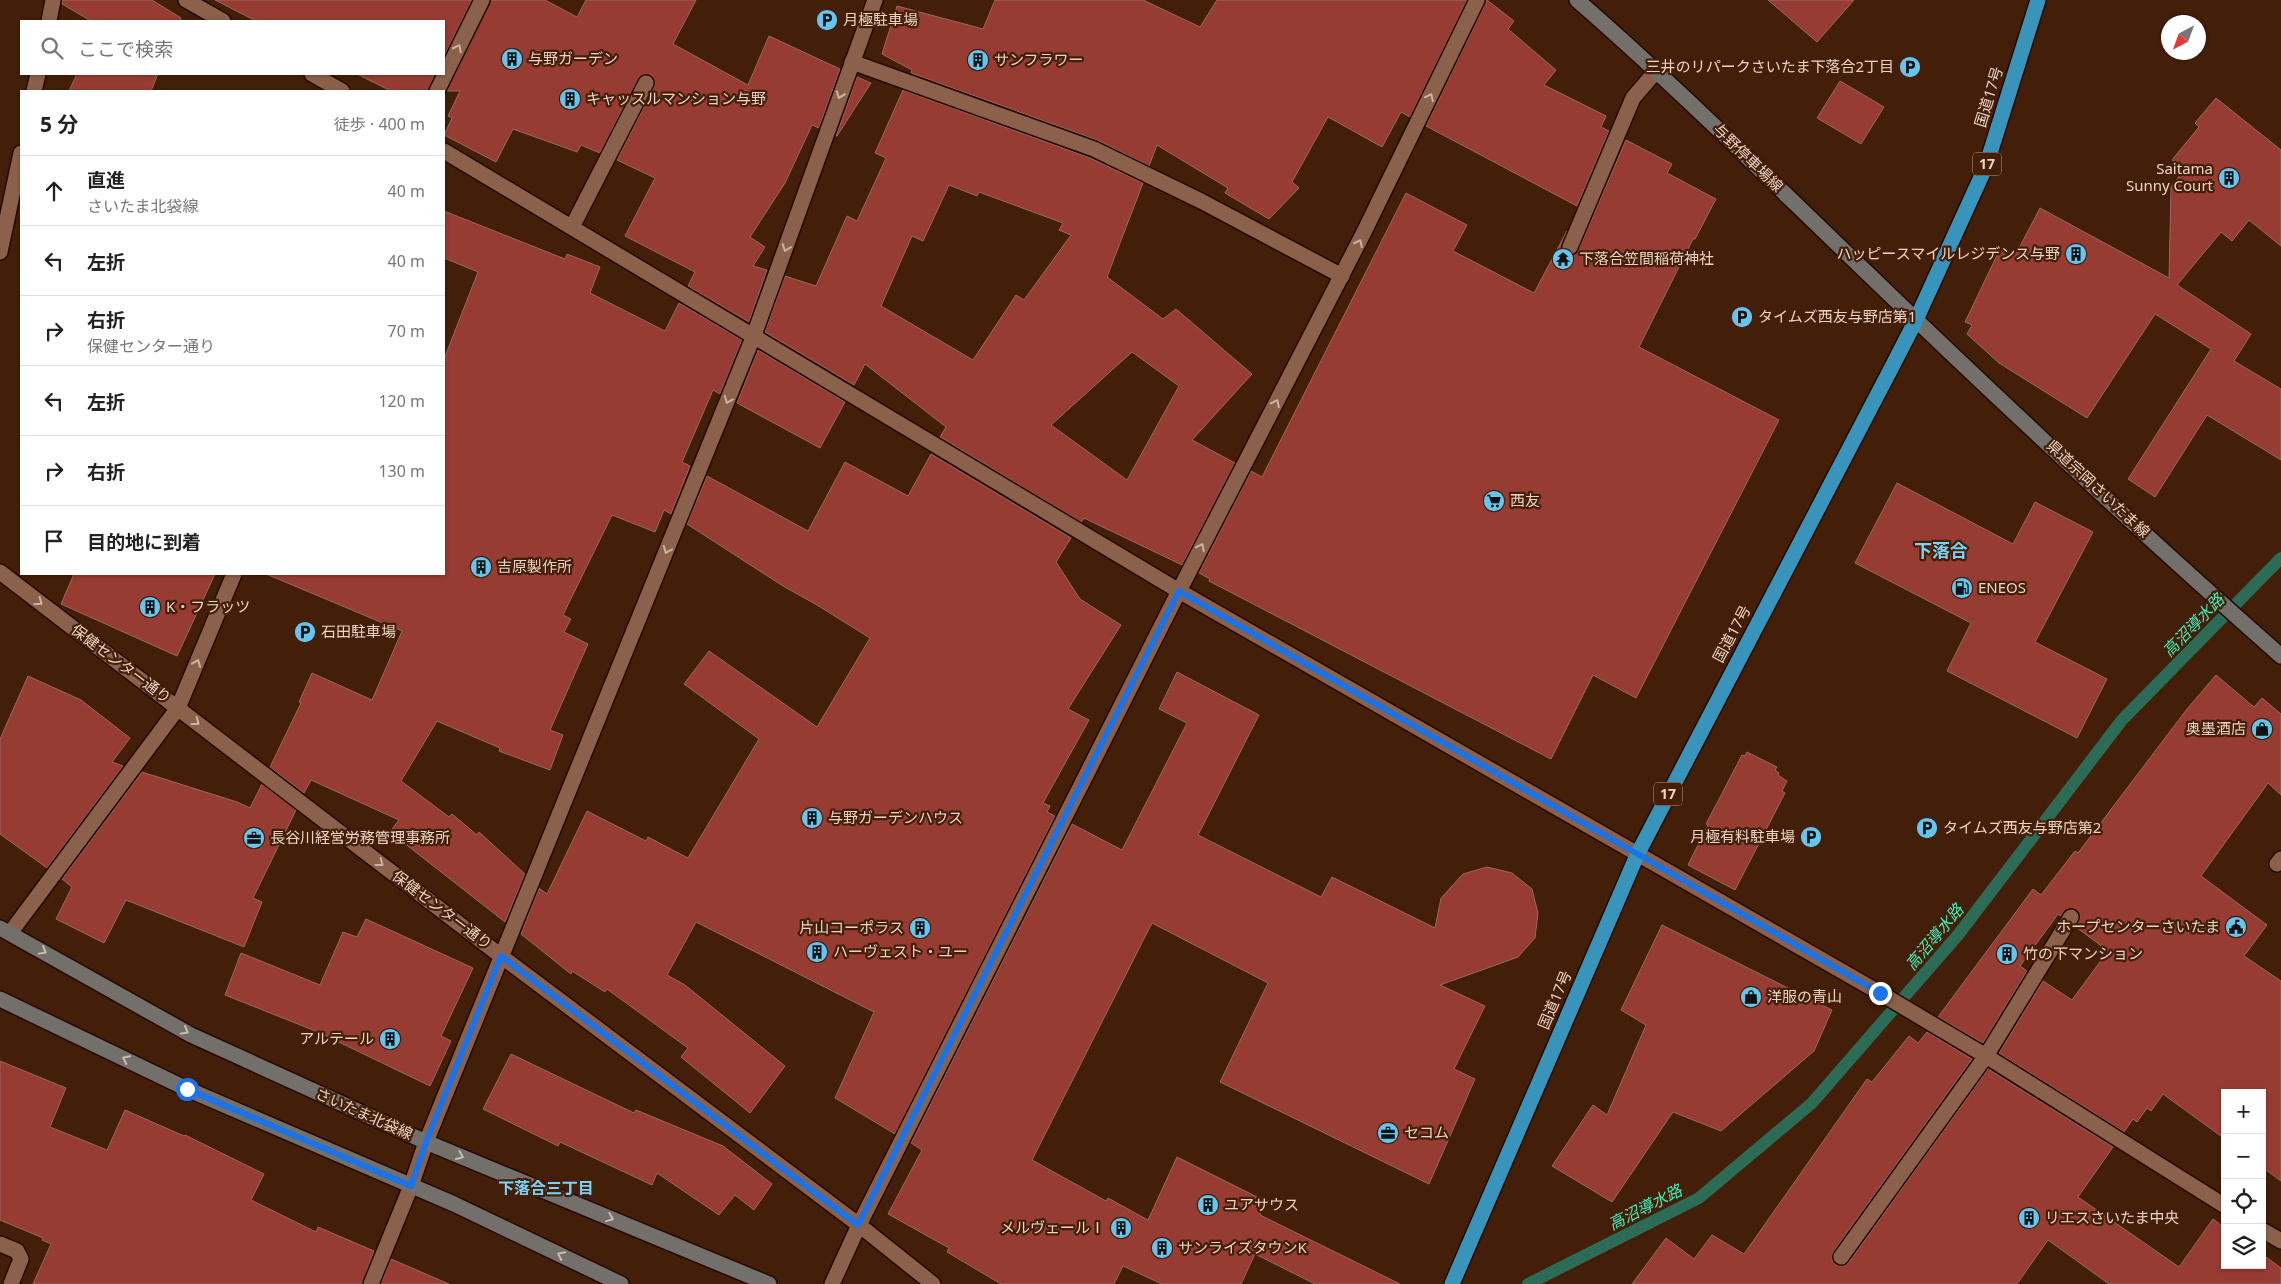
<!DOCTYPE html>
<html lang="ja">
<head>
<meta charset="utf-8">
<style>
  :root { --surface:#fff; --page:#f2f2f2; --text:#222; --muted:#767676; --line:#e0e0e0 }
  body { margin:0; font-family:"Noto Sans","Noto Sans JP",sans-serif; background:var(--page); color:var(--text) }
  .controls { position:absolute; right:15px; bottom:15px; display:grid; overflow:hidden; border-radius:0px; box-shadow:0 1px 4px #0004 }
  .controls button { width:45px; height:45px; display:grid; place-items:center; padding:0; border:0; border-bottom:1px solid var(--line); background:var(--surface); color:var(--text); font:25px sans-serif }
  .compass { position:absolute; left:2161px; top:15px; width:45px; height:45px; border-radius:50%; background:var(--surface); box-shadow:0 1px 4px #0004; rotate:221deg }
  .stop { position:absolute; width:15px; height:15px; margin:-11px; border:4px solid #1a73e8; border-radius:50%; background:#fff }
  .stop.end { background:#1a73e8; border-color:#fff; box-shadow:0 1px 5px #0008 }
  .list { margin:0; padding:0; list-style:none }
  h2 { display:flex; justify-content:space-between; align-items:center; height:65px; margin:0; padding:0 20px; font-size:21px }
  h2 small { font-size:16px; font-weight:400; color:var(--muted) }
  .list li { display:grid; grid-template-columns:32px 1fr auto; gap:15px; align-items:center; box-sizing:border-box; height:70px; padding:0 20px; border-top:1px solid var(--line) }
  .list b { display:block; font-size:19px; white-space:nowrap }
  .list p { margin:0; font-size:16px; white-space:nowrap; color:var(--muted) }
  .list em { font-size:16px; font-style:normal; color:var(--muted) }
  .icon { flex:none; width:28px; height:28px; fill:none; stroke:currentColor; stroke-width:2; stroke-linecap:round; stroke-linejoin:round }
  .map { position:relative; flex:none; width:2281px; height:1284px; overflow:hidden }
  .search { position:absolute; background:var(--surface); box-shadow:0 1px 4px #0004; left:20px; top:20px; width:425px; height:55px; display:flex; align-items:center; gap:12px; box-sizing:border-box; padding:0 18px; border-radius:0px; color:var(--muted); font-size:19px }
  .panel { position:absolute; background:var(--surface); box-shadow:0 1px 4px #0004; left:20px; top:90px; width:425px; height:485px; border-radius:0px }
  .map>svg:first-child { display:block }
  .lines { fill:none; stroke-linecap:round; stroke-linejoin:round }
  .stream { stroke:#2c6c57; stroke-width:12 }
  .building { fill:#963c32; stroke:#996861; fill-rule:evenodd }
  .lane-casing { stroke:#240900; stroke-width:18 }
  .street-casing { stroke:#240900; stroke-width:18 }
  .secondary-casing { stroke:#240900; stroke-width:18 }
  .highway-casing { stroke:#240900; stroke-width:18 }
  .lane { stroke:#8c614b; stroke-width:15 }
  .street { stroke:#8c614b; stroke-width:15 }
  .secondary { stroke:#73706c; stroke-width:15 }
  .highway { stroke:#3894ba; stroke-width:15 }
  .oneway { stroke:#ceb1a1 }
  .oneway2 { stroke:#cdbab0 }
  .route { stroke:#1a73e8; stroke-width:6 }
  .labels { text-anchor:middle; stroke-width:4.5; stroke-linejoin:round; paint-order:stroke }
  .shield { fill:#431e08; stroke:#b99d8d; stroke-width:1 }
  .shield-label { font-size:14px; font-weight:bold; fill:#ebd3c6 }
  .poi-label { font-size:15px; fill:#ebd3c6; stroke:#431e08; text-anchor:start }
  .street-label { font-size:15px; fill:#ebd3c6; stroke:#431e08 }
  .water-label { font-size:16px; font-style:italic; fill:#43edbb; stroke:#431e08 }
  .neighbourhood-label { font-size:16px; font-weight:bold; fill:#7bd2f9; stroke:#431e08 }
  .quarter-label { font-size:18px; font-weight:bold; fill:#7bd2f9; stroke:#431e08 }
</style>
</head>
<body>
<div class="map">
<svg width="2281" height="1284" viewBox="0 0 2281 1284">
  <rect width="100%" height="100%" fill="#431e08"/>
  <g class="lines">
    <path class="stream" d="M1528 1284 1699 1198 1812 1103 1958 935 2122 720 2281 558"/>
  </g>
  <path class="building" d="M62 0H152L181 18 180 21H91L62 4Z
    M215 0H472L444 56V21H256Z
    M491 0H545L577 17 586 0H696L673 44 748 85 769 36 840 69 819 128 812 125 785 183 750 237 765 247 753 266 767 270 749 322 688 286 695 272 625 236 655 178 617 160 654 87 655 82 651 75 645 74 638 79 600 153 581 145 577 152 513 129 496 162 444 135 452 118 448 116 460 91H447Z
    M995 0H1143L1200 27 1217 0H1467L1410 117 1401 112 1382 147 1328 117 1292 182 1299 188 1269 219 1225 193 1228 188 1157 145 1149 166 1097 140 911 73 912 70 882 54 897 6 983 29Z
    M1487 0 1514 21 1508 29 1556 70 1544 85 1606 116 1601 127 1609 131 1577 206 1426 126Z
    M1768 0H1854L1817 42Z
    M77 74H158L151 91H69Z
    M357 74H435L428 91H391Z
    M857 77 871 83 837 136H836Z
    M1840 81 1884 107 1861 144 1817 118Z
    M903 90 1090 158 1143 183 1107 277 1163 319 1176 309 1252 374 1192 440 1235 463 1182 565 1084 518 1081 522 940 437 946 427 865 364 854 385 765 332 785 276 816 286 847 216 857 221 886 158 875 153ZM949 185 977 196 979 192 1063 223 1059 230 1071 235 1024 300 1016 295 973 360 881 306 912 236 923 241ZM1132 352 1179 386 1127 480 1051 425Z
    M2216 98 2281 150V246L2249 220 2232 241 2221 232 2177 285 2251 334 2234 361 2281 389V460L2207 415 2155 497 2128 479 2211 349 2155 314 2087 418 1999 363 1967 334 1972 325 1965 322 2001 247 2016 254 2040 208 2169 278 2171 187 2184 170 2172 160 2199 127 2195 123Z
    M1626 140 1672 164 1667 173 1716 199 1695 239H1693L1639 347 1779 420 1636 698 1593 675 1551 759 1209 581 1210 579 1199 573 1251 471 1262 477 1406 193 1467 225 1453 251 1534 293 1567 231 1561 244 1562 252 1571 256 1578 251Z
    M444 211 565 259 567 254 600 267 590 293 665 331 679 303 742 340 720 394 713 390 682 462 690 466 671 514 664 510 655 532 612 515 563 615 571 619 564 632 588 644 550 730 563 735 550 770 499 751 500 748 437 721 401 781 449 817 452 814 477 835 479 832 525 874 505 922 390 832 399 820 311 780 304 793 270 767 301 703 299 702 312 673 372 700 402 631 266 574H444V359L478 272 444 258Z
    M758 350 845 402 820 448 737 403Z
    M931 454 1071 538 1056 562 1080 599 1121 625 1068 709 1089 720 1043 803 1050 806 1047 812 1055 816 895 1134 835 1098 874 1012 696 922 667 975 685 985 785 1066 750 1113 681 1057 688 1048 607 989 605 992 572 971 571 974 521 934 539 888 547 894 587 811 646 841 648 837 688 858 759 739 684 684 709 651 817 727 870 638 817 605 783 586 687 524 707 476 808 531 845 462 908 496Z
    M1897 483 2013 544 2035 502 2093 532 2035 642 2107 679 2077 738 1947 671 1971 623 1855 563Z
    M74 574H215L177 656 61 604Z
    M1177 672 1259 715 1198 835 1321 897 1332 877 1435 928 1441 898 1463 874 1487 867 1512 873 1532 889 1538 913 1535 938 1518 957 1440 985 1485 1006 1454 1069 1475 1079 1429 1184 1220 1082 1268 983 1152 923 1032 1160 1106 1201 1108 1198 1148 1220 1177 1157 1261 1199 1260 1215 1400 1284H1315L1255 1254 1241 1284H1162L1123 1266 1114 1284H1001L947 1252 949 1248 888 1214 922 1150 911 1143 1072 824 1122 850 1187 723 1159 709Z
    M2216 675 2254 707 2262 698 2281 714V795L2268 783 2201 876 2267 925 2244 956 2281 981V1181L2262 1167V1093H2225V1139L2163 1094 2151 1111 2147 1108 2137 1122 2133 1119 2124 1132 1999 1053 2043 981 2072 1000 2108 951 2076 927 2080 917 2075 909H2067L2061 916 2058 914 2020 966 2027 971 1983 1043 1938 1017 2033 889 2041 895 2075 851 2078 853 2187 709Z
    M28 676 81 700 130 738 112 762 123 766 47 868 0 834V739Z
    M1747 752 1777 767 1775 770 1779 773 1778 775 1787 781 1782 791 1785 793 1735 890 1688 865 1708 825 1706 824 1742 755 1745 756Z
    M142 772 237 802 250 808 262 784 296 810 253 898 262 902 244 947 126 900 104 943 56 919 72 887 62 879Z
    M366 919 473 968 441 1036 451 1041 430 1086 318 1032 225 995 241 953 320 985 343 932 357 937Z
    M1662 925 1832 1010 1814 1051 1721 1131 1673 1112 1612 1202 1552 1166 1593 1105 1607 1115 1646 1025 1621 1010Z
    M1927 1032 1972 1059 1833 1252 1832 1260 1836 1265 1844 1266 1849 1262 1988 1069 2113 1147 2078 1197 2179 1267 2213 1219 2225 1228V1265H2262V1254L2281 1268V1284H2109L2048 1240 2017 1284H1632L1666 1238 1694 1259 1712 1235 1744 1254 1867 1079 1872 1082 1909 1036 1918 1043Z
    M511 1054 634 1113 636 1110 723 1146 772 1184 754 1210 735 1195 719 1215 657 1173 652 1185 560 1142 558 1146 483 1109Z
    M0 1061 66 1088 50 1127 107 1150 125 1110 184 1136 185 1135 264 1174 251 1200 316 1232 318 1227 374 1251 362 1284H33L51 1244 42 1240 43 1238 0 1220Z
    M391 1259 449 1284H381Z"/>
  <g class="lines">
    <g class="lane-casing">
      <path id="lane" d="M852 62 1094 149 1201 201 1342 276
        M572 227 646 83
        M1570 247 1633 98 1657 70
        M2277 864 2281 859
        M1986 1056 2071 917"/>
    </g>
    <g class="street-casing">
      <path id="street" d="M186 0 223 21
        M49 21 53 0
        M312 74 342 91
        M34 91 38 74
        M437 91 482 0
        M444 151 1179 591 1880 993 1986 1056 2225 1206
        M0 252 21 153
        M0 572 501 956 859 1225 933 1284
        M10 933 178 708 234 574
        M2262 1230 2281 1241
        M0 1244 17 1251 21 1259 11 1284
        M1841 1257 1986 1056
        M371 1284 411 1186 426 1142 754 335 875 0
        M832 1284 859 1225 1179 591 1364 232 1477 0"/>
    </g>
    <g class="secondary-casing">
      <path id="secondary" d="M1577 0C1676 86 1768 178 1862 268 1999 400 2138 530 2281 656
        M0 928 191 1035 426 1142 769 1284
        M0 999 187 1089 454 1204 621 1284"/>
    </g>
    <g class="highway-casing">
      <path id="highway" d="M1452 1284 1638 853 1895 361 1916 320 1986 166 2038 0"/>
    </g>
    <use href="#lane" class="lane"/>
    <use href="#street" class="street"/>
    <use href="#secondary" class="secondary"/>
    <use href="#highway" class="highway"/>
  </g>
  <defs><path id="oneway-chevron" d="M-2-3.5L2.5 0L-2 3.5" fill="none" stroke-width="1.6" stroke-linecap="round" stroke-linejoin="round" transform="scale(1.25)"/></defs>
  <g class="oneway">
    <use href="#oneway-chevron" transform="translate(458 48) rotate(-63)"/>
    <use href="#oneway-chevron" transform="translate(840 95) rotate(110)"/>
    <use href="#oneway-chevron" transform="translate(1430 97) rotate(-64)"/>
    <use href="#oneway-chevron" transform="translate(1359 243) rotate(-63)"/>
    <use href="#oneway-chevron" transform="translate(786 248) rotate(110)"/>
    <use href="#oneway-chevron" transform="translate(728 400) rotate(112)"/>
    <use href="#oneway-chevron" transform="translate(1276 403) rotate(-63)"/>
    <use href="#oneway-chevron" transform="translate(1201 547) rotate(-63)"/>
    <use href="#oneway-chevron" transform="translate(667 550) rotate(112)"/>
    <use href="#oneway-chevron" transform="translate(39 602) rotate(37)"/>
    <use href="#oneway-chevron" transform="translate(197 663) rotate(-68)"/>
    <use href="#oneway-chevron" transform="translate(196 722) rotate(37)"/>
    <use href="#oneway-chevron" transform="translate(380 863) rotate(37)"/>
  </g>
  <g class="oneway2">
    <use href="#oneway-chevron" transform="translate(43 951) rotate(29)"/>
    <use href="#oneway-chevron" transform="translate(185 1031) rotate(29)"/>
    <use href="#oneway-chevron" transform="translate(126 1059) rotate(-154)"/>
    <use href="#oneway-chevron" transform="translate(460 1156) rotate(23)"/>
    <use href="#oneway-chevron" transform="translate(610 1218) rotate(22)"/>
    <use href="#oneway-chevron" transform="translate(561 1255) rotate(-154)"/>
  </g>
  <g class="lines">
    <path class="route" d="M187 1089 411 1186 426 1142 501 956 858 1225 1179 591 1880 993"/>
  </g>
  <defs>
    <g id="parking-disc" transform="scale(1.125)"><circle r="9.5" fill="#65c5ee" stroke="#431e08"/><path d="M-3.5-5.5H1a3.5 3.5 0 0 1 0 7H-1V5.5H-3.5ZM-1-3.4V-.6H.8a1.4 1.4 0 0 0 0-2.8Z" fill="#111"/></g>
    <g id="building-disc" transform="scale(1.125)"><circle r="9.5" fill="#65c5ee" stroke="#431e08"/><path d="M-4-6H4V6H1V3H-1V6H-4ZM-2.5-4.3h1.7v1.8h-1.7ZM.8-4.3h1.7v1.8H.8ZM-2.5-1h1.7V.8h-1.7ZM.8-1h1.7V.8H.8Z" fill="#111"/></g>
    <g id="temple-disc" transform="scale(1.125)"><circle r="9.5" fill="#65c5ee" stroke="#431e08"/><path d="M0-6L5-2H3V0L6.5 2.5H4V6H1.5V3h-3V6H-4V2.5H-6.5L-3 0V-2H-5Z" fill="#111"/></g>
    <g id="supermarket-disc" transform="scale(1.125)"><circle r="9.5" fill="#65c5ee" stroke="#431e08"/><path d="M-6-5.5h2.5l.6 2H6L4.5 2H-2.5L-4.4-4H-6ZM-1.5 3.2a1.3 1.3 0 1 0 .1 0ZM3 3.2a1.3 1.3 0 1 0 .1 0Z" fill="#111"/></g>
    <g id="fuel-disc" transform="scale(1.125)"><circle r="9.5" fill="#65c5ee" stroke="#431e08"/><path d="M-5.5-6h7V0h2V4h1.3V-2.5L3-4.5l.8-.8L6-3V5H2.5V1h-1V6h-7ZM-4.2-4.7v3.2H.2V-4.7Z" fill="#111"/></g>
    <g id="shop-disc" transform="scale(1.125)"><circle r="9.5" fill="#65c5ee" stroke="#431e08"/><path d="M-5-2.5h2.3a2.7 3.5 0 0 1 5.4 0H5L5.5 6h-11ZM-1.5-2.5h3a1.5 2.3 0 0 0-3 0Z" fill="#111"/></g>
    <g id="office-disc" transform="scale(1.125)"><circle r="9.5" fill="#65c5ee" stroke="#431e08"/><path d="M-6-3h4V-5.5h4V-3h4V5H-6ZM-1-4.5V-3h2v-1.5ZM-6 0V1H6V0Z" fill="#111"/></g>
    <g id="civic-disc" transform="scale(1.125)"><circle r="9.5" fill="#65c5ee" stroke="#431e08"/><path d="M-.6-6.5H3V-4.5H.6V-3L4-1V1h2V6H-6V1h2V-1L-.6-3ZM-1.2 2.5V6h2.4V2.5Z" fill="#111"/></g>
  </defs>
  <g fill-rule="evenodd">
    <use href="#parking-disc" x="827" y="20"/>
    <use href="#building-disc" x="512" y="59"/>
    <use href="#building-disc" x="978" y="60"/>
    <use href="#parking-disc" x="1910" y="67"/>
    <use href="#building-disc" x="570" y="99"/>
    <use href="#building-disc" x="2229" y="178"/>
    <use href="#building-disc" x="2076" y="254"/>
    <use href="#temple-disc" x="1563" y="259"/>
    <use href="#parking-disc" x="1742" y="317"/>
    <use href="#supermarket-disc" x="1494" y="501"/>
    <use href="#building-disc" x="481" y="567"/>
    <use href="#fuel-disc" x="1962" y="588"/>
    <use href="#building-disc" x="150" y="607"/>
    <use href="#parking-disc" x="305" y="632"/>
    <use href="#shop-disc" x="2262" y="729"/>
    <use href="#building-disc" x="812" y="818"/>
    <use href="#parking-disc" x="1927" y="828"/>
    <use href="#parking-disc" x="1811" y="837"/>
    <use href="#office-disc" x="254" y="838"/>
    <use href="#civic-disc" x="2236" y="927"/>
    <use href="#building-disc" x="920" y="928"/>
    <use href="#building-disc" x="817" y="952"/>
    <use href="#building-disc" x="2007" y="954"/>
    <use href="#shop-disc" x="1751" y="997"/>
    <use href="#building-disc" x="390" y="1039"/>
    <use href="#office-disc" x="1388" y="1133"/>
    <use href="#building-disc" x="1208" y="1205"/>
    <use href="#building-disc" x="2029" y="1218"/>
    <use href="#building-disc" x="1121" y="1228"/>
    <use href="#building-disc" x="1162" y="1248"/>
  </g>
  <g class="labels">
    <g class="shield">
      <rect x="1973" y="152.5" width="28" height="23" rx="4"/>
      <rect x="1654" y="782.5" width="28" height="23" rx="4"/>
    </g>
    <g class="shield-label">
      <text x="1987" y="169">17</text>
      <text x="1668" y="799">17</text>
    </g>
    <g class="poi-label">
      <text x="843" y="25">月極駐車場</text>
      <text x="528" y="64">与野ガーデン</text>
      <text x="994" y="65">サンフラワー</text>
      <text x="1894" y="72" text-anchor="end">三井のリパークさいたま下落合2丁目</text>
      <text x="586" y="104">キャッスルマンション与野</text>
      <text x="2213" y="174" text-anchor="end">Saitama<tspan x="2213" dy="17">Sunny Court</tspan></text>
      <text x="2060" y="259" text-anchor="end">ハッピースマイルレジデンス与野</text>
      <text x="1579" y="264">下落合笠間稲荷神社</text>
      <text x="1758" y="322">タイムズ西友与野店第1</text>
      <text x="1510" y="506">西友</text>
      <text x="497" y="572">吉原製作所</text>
      <text x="1978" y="593">ENEOS</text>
      <text x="166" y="612">K・フラッツ</text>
      <text x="321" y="637">石田駐車場</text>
      <text x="2246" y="734" text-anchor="end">奥墨酒店</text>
      <text x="828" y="823">与野ガーデンハウス</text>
      <text x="1943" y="833">タイムズ西友与野店第2</text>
      <text x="1795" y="842" text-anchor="end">月極有料駐車場</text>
      <text x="270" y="843">長谷川経営労務管理事務所</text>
      <text x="2220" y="932" text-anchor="end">ホープセンターさいたま</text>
      <text x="904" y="933" text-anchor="end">片山コーポラス</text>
      <text x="833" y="957">ハーヴェスト・ユー</text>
      <text x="2023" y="959">竹の下マンション</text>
      <text x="1767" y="1002">洋服の青山</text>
      <text x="374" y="1044" text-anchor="end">アルテール</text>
      <text x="1404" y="1138">セコム</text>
      <text x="1224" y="1210">ユアサウス</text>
      <text x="2045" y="1223">リエスさいたま中央</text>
      <text x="1105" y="1233" text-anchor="end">メルヴェールⅠ</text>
      <text x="1178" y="1253">サンライズタウンK</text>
    </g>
    <g class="street-label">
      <text transform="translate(1989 97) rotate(-73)" y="5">国道17号</text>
      <text transform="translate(1748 158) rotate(44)" y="5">与野停車場線</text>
      <text transform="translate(2098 489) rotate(43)" y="5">県道宗岡さいたま線</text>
      <text transform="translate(1732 634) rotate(-62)" y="5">国道17号</text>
      <text transform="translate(121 664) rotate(37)" y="5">保健センター通り</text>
      <text transform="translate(442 910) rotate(37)" y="5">保健センター通り</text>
      <text transform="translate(1555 1000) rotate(-67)" y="5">国道17号</text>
      <text transform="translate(364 1114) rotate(24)" y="5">さいたま北袋線</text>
    </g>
    <g class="water-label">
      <text transform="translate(2193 625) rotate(-46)" y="6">高沼導水路</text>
      <text transform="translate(1934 937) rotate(-50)" y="6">高沼導水路</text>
      <text transform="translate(1645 1207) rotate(-27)" y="6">高沼導水路</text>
    </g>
    <g class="neighbourhood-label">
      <text x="546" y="1194">下落合三丁目</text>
    </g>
    <g class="quarter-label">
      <text x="1941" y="557">下落合</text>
    </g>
  </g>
</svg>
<div class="controls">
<button>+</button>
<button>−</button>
<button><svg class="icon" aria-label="locate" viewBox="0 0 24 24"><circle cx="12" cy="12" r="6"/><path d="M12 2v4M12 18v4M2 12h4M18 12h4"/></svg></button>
<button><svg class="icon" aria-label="layers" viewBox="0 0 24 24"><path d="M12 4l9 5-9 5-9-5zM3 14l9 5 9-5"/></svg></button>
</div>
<svg class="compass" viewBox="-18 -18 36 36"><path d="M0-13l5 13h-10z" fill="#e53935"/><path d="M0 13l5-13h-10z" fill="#767676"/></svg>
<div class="stop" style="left:187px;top:1089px"></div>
<div class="stop end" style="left:1880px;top:993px"></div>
<div class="search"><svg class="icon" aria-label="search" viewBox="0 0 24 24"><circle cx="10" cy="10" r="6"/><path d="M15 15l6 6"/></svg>ここで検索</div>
<section class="panel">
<h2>5 分<small>徒歩 · 400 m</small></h2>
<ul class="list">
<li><svg class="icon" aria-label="ahead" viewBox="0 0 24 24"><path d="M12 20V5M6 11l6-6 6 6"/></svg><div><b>直進</b><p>さいたま北袋線</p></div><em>40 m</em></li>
<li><svg class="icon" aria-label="left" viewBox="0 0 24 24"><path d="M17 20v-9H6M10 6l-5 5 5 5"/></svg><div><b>左折</b></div><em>40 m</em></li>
<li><svg class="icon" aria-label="right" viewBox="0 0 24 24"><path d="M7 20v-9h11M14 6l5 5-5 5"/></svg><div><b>右折</b><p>保健センター通り</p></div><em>70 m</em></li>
<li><svg class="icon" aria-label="left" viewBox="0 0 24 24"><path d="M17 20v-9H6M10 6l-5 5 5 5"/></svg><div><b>左折</b></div><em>120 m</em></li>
<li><svg class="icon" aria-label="right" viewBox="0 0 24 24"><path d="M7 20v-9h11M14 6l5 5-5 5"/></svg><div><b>右折</b></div><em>130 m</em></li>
<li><svg class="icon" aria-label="arrive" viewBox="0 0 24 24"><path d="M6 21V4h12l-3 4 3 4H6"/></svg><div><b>目的地に到着</b></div></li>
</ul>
</section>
</div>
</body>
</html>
